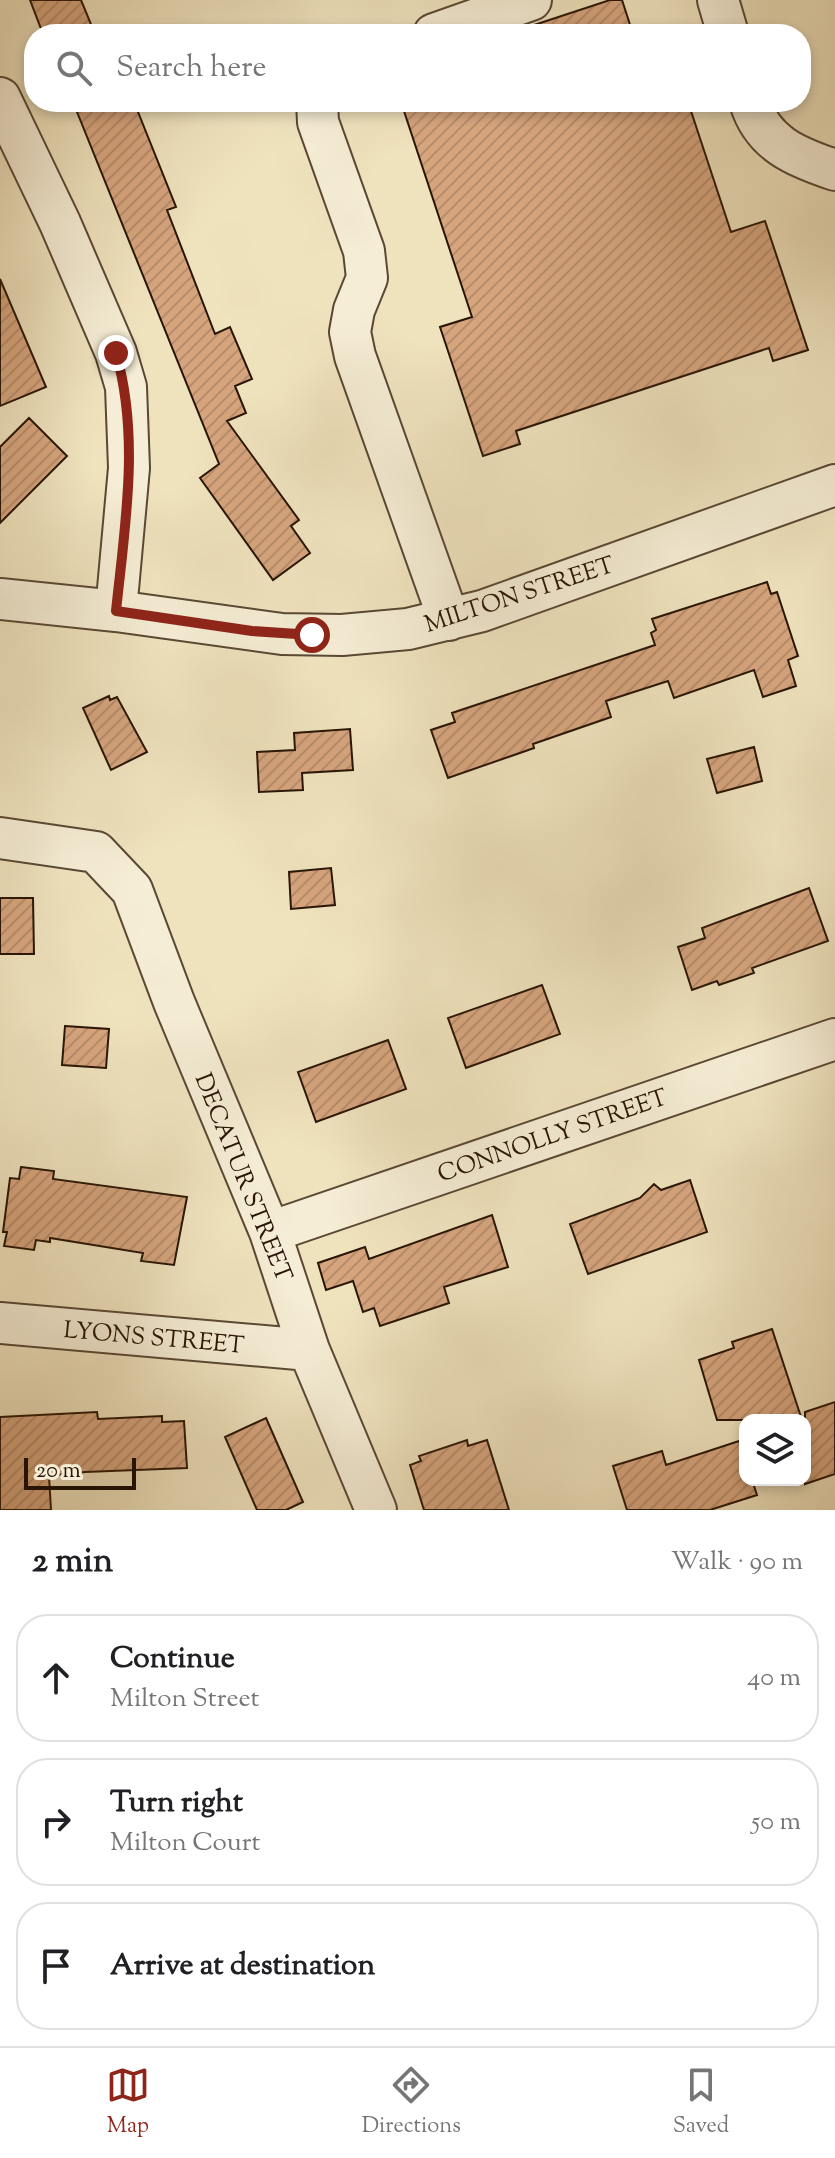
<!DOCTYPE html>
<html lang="en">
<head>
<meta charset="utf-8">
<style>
  :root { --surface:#fff; --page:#f6f6f6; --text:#202124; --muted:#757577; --line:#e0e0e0; --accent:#8f2418 }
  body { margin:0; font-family:"Sorts Mill Goudy",serif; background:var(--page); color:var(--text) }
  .controls { position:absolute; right:24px; bottom:24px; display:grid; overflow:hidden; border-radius:16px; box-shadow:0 4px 12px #0003 }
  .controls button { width:72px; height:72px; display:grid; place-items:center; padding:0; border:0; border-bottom:2px solid var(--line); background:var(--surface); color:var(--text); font:40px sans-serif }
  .scale { position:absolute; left:24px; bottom:20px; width:112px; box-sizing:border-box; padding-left:8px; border:4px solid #291506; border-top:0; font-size:22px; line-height:28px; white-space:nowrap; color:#291506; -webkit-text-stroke:6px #f5edd5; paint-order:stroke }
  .stop { position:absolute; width:24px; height:24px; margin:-18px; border:6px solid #8f2418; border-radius:50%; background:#fff }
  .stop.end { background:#8f2418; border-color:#fff; box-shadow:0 2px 8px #0008 }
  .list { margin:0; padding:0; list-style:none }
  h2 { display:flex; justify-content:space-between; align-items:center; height:104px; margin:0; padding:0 32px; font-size:34px }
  h2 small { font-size:26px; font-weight:400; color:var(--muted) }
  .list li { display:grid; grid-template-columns:52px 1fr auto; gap:24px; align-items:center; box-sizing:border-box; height:128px; margin:0 16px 16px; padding:0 16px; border:2px solid var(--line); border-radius:32px }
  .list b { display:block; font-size:30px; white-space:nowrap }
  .list p { margin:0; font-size:26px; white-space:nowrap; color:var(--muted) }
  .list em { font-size:26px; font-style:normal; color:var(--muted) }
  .icon { flex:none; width:44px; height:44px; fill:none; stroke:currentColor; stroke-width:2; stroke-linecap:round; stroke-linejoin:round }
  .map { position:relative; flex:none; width:835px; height:1510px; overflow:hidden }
  .search { position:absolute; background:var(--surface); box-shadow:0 4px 12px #0003; left:24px; right:24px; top:24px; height:88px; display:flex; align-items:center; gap:20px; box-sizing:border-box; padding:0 28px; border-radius:32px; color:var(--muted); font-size:30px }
  .sheet { height:536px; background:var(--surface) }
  nav { display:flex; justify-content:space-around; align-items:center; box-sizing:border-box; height:112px; border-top:2px solid var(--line); background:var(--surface); font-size:22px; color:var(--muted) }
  nav a { display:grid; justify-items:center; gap:4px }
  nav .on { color:var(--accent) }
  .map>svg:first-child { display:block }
  .building { fill:url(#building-hatch); stroke:#291506; stroke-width:2 }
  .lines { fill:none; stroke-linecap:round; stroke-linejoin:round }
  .minor-casing { stroke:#5a4834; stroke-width:44 }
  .minor { stroke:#f5edd5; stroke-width:40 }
  .route { stroke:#8f2418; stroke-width:10 }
  .labels { text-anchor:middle; stroke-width:6; stroke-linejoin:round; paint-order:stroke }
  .street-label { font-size:24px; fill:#291506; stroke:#f5edd5 }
</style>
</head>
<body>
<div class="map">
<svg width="835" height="1510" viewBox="0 0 835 1510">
  <defs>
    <pattern id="building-hatch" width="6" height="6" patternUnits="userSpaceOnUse" patternTransform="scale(2)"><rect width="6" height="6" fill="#d6a57e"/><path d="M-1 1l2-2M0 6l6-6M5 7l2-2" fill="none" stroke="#b88d6b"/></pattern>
  </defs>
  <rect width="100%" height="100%" fill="#efe3be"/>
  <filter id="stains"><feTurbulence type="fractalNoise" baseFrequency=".0025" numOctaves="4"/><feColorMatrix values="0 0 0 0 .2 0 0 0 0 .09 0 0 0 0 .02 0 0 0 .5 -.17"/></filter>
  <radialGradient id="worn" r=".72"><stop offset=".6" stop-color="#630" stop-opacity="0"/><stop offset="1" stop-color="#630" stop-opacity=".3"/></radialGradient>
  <path class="building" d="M30 0H81L95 34H43Z
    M610 0H622L633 34H526L525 28Z
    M73 102H134L176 207 167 210 215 334 230 327 252 379 235 386 246 413 227 421 299 520 291 526 310 553 273 580 200 478 219 464Z
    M401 102H688L731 232 765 221 808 350 773 361 769 348 516 431 520 444 483 456 440 327 472 317Z
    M0 279 46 387 0 406Z
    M29 418 67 456 0 523V447Z
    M767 582 771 594 777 592 798 656 788 660 796 686 763 697 754 670 674 698 668 681 606 701 611 717 533 744 534 748 448 778 431 730 455 722 452 713 655 645 651 633 656 630 652 619Z
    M109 696 110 700 117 697 147 752 111 770 83 708Z
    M350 729 353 770 302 773 303 790 259 792 257 752 295 750 294 733Z
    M754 747 762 781 717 793 707 759Z
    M331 868 335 905 291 909 289 872Z
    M809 888 828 941 752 968 754 973 719 985 717 981 692 990 678 947 705 938 702 928Z
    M0 898H33L34 954H0Z
    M542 985 560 1034 466 1068 448 1018Z
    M65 1026 109 1029 106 1068 62 1065Z
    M388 1040 406 1089 316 1122 298 1072Z
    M21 1167 54 1171 53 1179 187 1197 174 1265 141 1261 143 1253 50 1238V1242L36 1240 34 1250 4 1246 7 1232H3L10 1178 19 1179Z
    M690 1180 707 1232 588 1274 570 1224 640 1198 654 1184 661 1190Z
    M492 1215 508 1267 444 1287 449 1303 380 1326 374 1308 363 1312 353 1281 326 1290 318 1263 365 1247 369 1259Z
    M772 1329 802 1420H717L699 1360 734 1348 732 1342Z
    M835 1402V1474L805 1484V1412Z
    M97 1412 98 1419 162 1416V1422L184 1421 187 1468 85 1472 49 1476 51 1510H0V1417Z
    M266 1418 303 1502 286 1510H257L225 1437Z
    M467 1440 468 1446 487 1440 509 1510H424L410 1465 421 1461 419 1456Z
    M739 1441 745 1458V1480H752L757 1495 710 1510H627L613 1466 662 1451 666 1465Z"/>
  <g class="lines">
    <g class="minor-casing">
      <path id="minor" d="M718 0 728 34
        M434 34 531 0
        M0 98 60 223 116 353 126 387 129 468 116 611
        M317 102 318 122 364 251 367 278 354 310 350 332 355 356 449 620
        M750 102C763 144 796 157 835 170
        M0 599 116 611 282 634 342 635 408 629 482 611 835 485
        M0 838 96 852 132 890 174 1002 270 1232 309 1350 376 1510
        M270 1232 835 1039
        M0 1323 309 1350"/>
    </g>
    <use href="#minor" class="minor"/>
  </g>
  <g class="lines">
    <path class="route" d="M116 353C140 437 125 525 116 611L252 631 312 635"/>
  </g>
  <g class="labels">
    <g class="street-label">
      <text transform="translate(519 594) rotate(-18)" y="8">MILTON STREET</text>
      <text transform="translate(552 1135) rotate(-19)" y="8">CONNOLLY STREET</text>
      <text transform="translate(244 1177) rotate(68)" y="8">DECATUR STREET</text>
      <text transform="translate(154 1337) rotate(5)" y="8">LYONS STREET</text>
    </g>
  </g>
  <rect width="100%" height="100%" filter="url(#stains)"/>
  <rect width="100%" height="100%" fill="url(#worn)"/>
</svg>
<div class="controls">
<button><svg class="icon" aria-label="layers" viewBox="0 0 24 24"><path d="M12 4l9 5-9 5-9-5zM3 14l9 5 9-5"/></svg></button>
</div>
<div class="scale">20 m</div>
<div class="stop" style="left:312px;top:635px"></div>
<div class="stop end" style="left:116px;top:353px"></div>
<div class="search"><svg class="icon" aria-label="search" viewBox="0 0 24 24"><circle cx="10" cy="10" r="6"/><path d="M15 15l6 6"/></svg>Search here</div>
</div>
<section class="sheet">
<h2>2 min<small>Walk · 90 m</small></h2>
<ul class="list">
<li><svg class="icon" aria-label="ahead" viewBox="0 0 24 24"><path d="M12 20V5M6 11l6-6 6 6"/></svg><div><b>Continue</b><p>Milton Street</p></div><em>40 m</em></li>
<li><svg class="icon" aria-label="right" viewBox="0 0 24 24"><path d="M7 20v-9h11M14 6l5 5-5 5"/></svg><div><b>Turn right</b><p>Milton Court</p></div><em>50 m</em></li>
<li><svg class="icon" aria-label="arrive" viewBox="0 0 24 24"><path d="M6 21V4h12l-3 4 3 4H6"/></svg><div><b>Arrive at destination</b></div></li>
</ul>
</section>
<nav>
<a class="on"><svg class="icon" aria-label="map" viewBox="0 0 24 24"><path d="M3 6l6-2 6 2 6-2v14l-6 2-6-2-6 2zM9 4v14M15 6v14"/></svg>Map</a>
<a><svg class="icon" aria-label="directions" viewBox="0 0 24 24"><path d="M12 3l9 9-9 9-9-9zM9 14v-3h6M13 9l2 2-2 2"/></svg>Directions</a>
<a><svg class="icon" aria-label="saved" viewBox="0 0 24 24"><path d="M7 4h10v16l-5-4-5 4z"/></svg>Saved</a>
</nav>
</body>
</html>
